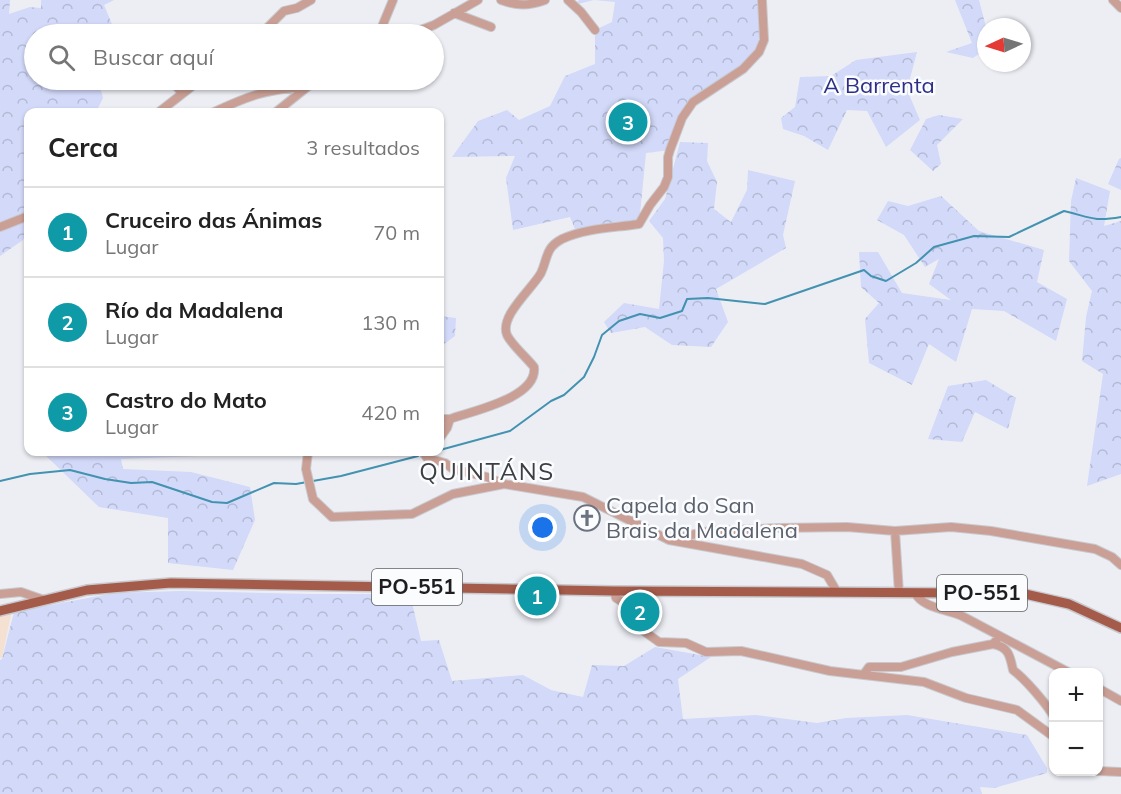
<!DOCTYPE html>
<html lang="es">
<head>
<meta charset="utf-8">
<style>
  :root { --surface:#fff; --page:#f2f2f2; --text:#222; --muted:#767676; --line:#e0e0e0; --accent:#ea580c }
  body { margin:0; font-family:Mulish,sans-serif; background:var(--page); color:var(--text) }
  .controls { position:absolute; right:18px; bottom:18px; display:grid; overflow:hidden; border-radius:12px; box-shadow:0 2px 4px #0004 }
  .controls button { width:54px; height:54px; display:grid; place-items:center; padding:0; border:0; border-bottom:2px solid var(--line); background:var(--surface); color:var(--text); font:30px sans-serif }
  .compass { position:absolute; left:977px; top:18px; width:54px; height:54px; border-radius:50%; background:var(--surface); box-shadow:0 2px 4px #0004; rotate:266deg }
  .you { position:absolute; left:543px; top:528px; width:21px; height:21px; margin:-15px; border:4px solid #fff; border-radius:50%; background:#1a73e8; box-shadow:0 0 0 9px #1a73e833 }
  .badge { display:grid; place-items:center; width:39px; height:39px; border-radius:50%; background:var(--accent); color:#fff; font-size:20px; font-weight:700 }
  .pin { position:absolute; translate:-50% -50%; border:3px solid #fff; box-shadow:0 2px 6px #0006 }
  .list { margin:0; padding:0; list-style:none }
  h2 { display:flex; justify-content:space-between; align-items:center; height:78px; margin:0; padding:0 24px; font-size:26px }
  h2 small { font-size:20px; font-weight:400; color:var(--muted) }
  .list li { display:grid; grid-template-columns:39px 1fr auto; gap:18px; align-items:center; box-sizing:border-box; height:90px; padding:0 24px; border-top:2px solid var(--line) }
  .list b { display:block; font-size:22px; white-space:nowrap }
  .list p { margin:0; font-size:20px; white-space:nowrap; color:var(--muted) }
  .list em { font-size:20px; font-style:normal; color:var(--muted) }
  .icon { flex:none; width:33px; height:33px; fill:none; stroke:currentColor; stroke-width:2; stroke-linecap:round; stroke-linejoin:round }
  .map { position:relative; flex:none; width:1121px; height:794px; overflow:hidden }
  .search { position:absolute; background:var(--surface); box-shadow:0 2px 4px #0004; left:24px; top:24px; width:420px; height:66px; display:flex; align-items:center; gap:15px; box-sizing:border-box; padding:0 21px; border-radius:33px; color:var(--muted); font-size:22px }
  .panel { position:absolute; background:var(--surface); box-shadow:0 2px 4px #0004; left:24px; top:108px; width:420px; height:348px; border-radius:12px }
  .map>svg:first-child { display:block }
  .commercial { fill:#f5e1d1 }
  .forest { fill:url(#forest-crowns) }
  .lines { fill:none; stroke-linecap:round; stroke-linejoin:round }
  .stream { stroke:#4292b0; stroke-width:2 }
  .minor-casing { stroke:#c8c9ce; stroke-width:10 }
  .major-casing { stroke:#c8c9ce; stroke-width:12 }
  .minor { stroke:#ca9f95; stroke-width:8 }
  .major { stroke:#a45b4a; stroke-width:9 }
  .labels { text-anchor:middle; stroke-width:5; stroke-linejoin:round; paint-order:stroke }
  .shield { fill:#fbfcfe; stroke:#606163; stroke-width:1.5 }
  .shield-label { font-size:21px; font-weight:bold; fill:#1e1e20 }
  .park-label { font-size:22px; fill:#2c2e88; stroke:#fbfcfe }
  .worship-label { font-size:22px; fill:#5b616d; stroke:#fbfcfe; text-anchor:start }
  .neighbourhood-label { font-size:24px; letter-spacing:1.5px; fill:#3d3e43; stroke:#fbfcfe }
</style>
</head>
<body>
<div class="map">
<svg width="1121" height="794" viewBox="0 0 1121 794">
  <defs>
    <pattern id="forest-crowns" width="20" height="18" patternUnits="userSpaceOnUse" patternTransform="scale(1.5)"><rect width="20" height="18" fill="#d2d9f9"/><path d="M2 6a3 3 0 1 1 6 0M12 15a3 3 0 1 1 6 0" fill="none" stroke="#b4bad5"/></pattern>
  </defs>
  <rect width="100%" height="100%" fill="#edeef4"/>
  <path class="commercial" d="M12 610 2 658H0V613Z"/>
  <path class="forest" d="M0 0H10L9 14 30 7 41 8V0H114L104 5 116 34H34V80H98L103 98 96 112H28V229L23 240 0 256Z
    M579 0H762L764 40 752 62 693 102 670 150 646 153 639 224 577 234 570 217 513 230 506 178 515 156 452 157 478 121 507 110 519 120 550 106 565 76 595 64V30L612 22 615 2 594 0 574 5Z
    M955 0H979L986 27V49L973 58 946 52 972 43Z
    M917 52 907 90 920 120 886 147 867 111 847 110 828 150 804 136 783 129 781 118 795 107 800 77 831 76 856 60Z
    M939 115 963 119 937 145 941 164 933 171 910 150 926 119Z
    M680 142 708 143 707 161 717 182 714 209 731 222 747 190 748 170 795 181 783 235 786 248 716 289 728 322 711 347 672 345 645 327 611 333 604 322 624 303 659 309 664 261 663 238 649 221 665 199Z
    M1121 158V190L1108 184 1119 159Z
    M1076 178 1110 191 1104 226 1121 221V474L1087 486 1103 374 1082 361 1086 317 1092 291 1069 261 1071 201Z
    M941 196 979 231 1044 250 1037 282 1067 299 1056 341 1004 311 972 309 956 362 929 344 912 385 869 363 865 319 879 303 861 287 859 252H878L902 293 951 300 929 284 939 259 925 267 904 235 877 220 888 201 908 206Z
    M440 316 456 318 455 336 440 347Z
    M986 380 1016 398 1008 429 975 412 962 442 928 439 948 386Z
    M42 452H211L200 456 121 459 123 469 191 472 250 487 255 520 233 570 168 563V518L99 507Z
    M181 591 311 594H410L421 641 439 640 452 681 523 675 551 690 583 697 592 665 624 666 655 647 711 657 678 679 683 719 756 715 817 723 846 718 907 715 1027 735 1047 768V773L994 788 980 787 982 794H0V660L2 659 14 612 114 593Z"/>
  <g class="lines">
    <path class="stream" d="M440 450 510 431 551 401 564 395 584 377 594 357 602 335 619 321 640 314 660 318 682 311 687 299 708 298 765 304 864 270 871 276 886 281 916 263 934 247 974 236 1009 237 1064 211C1090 217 1092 222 1121 217
      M429 453 435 452
      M0 481 30 474 70 470 105 479 131 483 152 482 212 502 227 503 274 483 296 484 341 476 418 456"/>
    <g class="minor-casing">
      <path id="minor" d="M501 0C517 6 529 6 545 0
        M568 0 581 12 595 30
        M1113 0 1121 8
        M454 13 491 27
        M261 34 284 11 297 8 311 0
        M379 34 393 0
        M410 34 434 25 478 0
        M171 80 182 93
        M159 112 200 80
        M214 112C248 96 267 89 305 87
        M276 112 316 80
        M0 227 28 216
        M440 419H450C472 411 538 398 534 367 527 358 511 344 507 335 499 316 533 288 541 273 548 258 545 248 562 239 586 228 613 228 639 224L650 205 664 187 668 177V157L670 150 682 118 693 102 743 69 759 52 764 40 762 0
        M440 438 447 428 450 419
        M308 452 306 469 313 499 332 517 412 514 453 494 504 484 583 497 669 540 802 564 827 575 837 592
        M423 452 427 458 445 463 453 469 487 477 504 484
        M895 531 899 593
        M671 539 710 531 779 528 847 527 895 531 951 527 991 531 1095 549 1112 557 1121 565
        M614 591 616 598 629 606 638 627 659 642 686 643 706 652 741 651 830 671 924 682 966 698 1017 710 1054 737
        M915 593C923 608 946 609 962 616L1068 672
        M0 594 21 592 44 600
        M993 644C1009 647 1010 656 1013 670 1025 679 1046 703 1054 717
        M864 674 869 667H901L952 652 993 644 999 637
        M1098 688 1121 701
        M1098 771 1121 772"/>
    </g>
    <g class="major-casing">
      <path id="major" d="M0 611 87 590 171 583 614 591 966 593 1025 594 1069 604 1121 628"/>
    </g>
    <use href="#minor" class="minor"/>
    <use href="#major" class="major"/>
  </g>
  <defs>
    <g id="church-ring" transform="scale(1.35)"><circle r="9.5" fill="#fbfcfe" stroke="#6b7280" stroke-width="1.5"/><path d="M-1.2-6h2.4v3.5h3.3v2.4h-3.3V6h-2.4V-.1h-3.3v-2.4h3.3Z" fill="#6b7280"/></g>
  </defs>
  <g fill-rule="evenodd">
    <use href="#church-ring" x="587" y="518"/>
  </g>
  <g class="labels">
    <g class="shield">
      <rect x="372" y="569" width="90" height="36" rx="4.5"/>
      <rect x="937" y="575" width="90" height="36" rx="4.5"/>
    </g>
    <g class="shield-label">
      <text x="417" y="594">PO-551</text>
      <text x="982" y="600">PO-551</text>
    </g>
    <g class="park-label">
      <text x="879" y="93">A Barrenta</text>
    </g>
    <g class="worship-label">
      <text x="606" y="513">Capela do San<tspan x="606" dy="25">Brais da Madalena</tspan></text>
    </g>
    <g class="neighbourhood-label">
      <text x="487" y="480">QUINTÁNS</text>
    </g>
  </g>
</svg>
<div class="controls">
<button>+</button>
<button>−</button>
</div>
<svg class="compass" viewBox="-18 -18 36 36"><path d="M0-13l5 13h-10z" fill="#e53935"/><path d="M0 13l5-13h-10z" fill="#767676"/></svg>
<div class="you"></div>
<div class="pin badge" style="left:537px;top:596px;background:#0f9aa8">1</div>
<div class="pin badge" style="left:640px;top:612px;background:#0f9aa8">2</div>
<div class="pin badge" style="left:628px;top:122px;background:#0f9aa8">3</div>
<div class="search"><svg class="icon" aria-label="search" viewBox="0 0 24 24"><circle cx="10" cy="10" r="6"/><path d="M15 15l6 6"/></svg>Buscar aquí</div>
<section class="panel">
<h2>Cerca<small>3 resultados</small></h2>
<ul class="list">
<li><span class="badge" style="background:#0f9aa8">1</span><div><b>Cruceiro das Ánimas</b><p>Lugar</p></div><em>70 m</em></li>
<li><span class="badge" style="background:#0f9aa8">2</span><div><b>Río da Madalena</b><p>Lugar</p></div><em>130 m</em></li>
<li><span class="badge" style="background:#0f9aa8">3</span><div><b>Castro do Mato</b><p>Lugar</p></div><em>420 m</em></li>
</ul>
</section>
</div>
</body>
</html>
